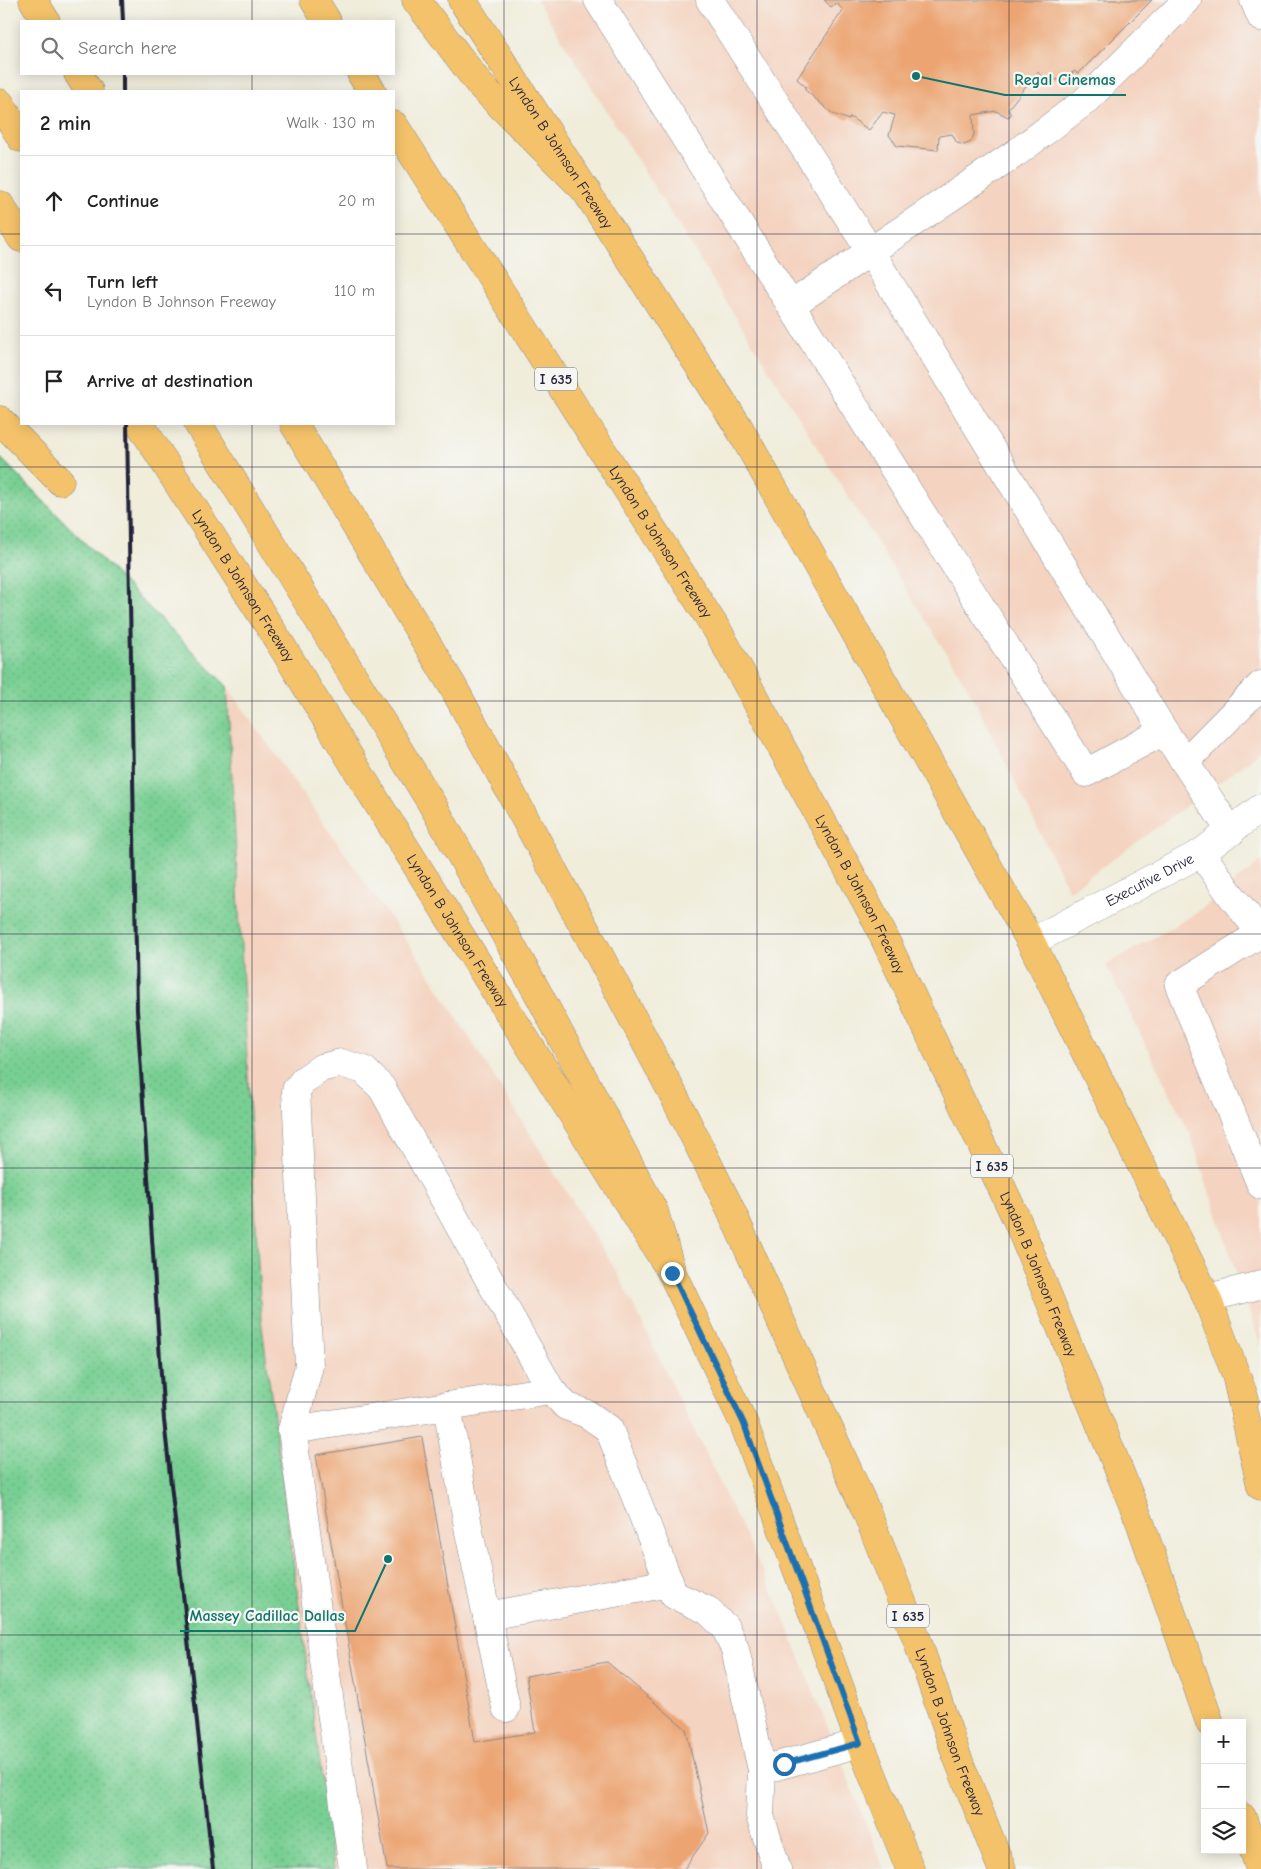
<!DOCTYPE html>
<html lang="en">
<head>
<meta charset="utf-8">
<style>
  :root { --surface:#fff; --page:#f6f6f6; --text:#222; --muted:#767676; --line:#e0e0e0 }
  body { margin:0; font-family:"Comic Neue",sans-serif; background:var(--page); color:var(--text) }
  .controls { position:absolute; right:15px; bottom:15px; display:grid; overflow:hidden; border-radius:0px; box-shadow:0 2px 12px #0003 }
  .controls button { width:45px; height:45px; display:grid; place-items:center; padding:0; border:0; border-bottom:1px solid var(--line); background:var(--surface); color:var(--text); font:25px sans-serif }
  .stop { position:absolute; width:15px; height:15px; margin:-11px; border:4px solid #1f6fb2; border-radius:50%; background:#fff }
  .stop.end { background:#1f6fb2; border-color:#fff; box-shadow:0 1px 5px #0008 }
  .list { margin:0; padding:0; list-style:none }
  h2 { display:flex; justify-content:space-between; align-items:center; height:65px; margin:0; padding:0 20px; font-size:21px }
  h2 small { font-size:16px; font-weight:400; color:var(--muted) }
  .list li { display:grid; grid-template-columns:32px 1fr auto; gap:15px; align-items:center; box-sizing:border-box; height:90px; padding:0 20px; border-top:1px solid var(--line) }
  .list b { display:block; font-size:19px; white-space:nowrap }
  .list p { margin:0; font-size:16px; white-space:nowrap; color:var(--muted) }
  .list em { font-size:16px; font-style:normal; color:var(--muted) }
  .icon { flex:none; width:28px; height:28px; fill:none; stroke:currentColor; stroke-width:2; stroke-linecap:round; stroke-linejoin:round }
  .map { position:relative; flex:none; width:1261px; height:1869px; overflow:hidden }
  .search { position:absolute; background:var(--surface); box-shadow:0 2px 12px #0003; left:20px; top:20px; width:375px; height:55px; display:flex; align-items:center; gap:12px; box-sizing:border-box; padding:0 18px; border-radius:0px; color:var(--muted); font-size:19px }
  .panel { position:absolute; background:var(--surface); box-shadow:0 2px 12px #0003; left:20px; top:90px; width:375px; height:335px; border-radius:0px }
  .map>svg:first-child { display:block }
  .built { fill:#f4d3c0 }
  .grass { fill:url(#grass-dots); stroke:#4d7867 }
  .building { fill:#eca472 }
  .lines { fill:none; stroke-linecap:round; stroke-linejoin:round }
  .minor-casing { stroke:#89888b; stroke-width:29 }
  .major-casing { stroke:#89888b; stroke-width:29 }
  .highway-casing { stroke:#89888b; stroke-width:29 }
  .minor { stroke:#fff; stroke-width:28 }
  .major { stroke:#f4c26a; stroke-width:28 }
  .highway { stroke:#f4c26a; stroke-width:28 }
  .rail { stroke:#22223b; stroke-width:4 }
  .route { stroke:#1f6fb2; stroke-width:6 }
  .grid { fill:none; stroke:#22223b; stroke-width:1; stroke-opacity:0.55 }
  .labels { text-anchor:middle; stroke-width:4.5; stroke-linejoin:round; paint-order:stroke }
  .shield { fill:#f6f6f2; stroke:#626272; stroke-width:1 }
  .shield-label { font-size:14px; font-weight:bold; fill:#22223b }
  .street-label { font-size:15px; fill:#22223b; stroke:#f6f6f2 }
  .leader { fill:none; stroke:#0f766e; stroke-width:2 }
  .callout-dot { fill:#0f766e; stroke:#f6f6f2; stroke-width:2 }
  .callout-label { font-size:16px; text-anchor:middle; font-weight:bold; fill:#0f766e; stroke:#f6f6f2; stroke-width:4.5; stroke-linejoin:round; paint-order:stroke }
</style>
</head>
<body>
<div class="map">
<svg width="1261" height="1869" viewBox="0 0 1261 1869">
  <defs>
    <pattern id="grass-dots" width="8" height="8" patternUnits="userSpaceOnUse" patternTransform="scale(1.25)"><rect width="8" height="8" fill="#78cf93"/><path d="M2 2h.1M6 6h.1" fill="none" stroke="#68b180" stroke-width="1.8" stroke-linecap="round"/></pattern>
  </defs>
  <rect width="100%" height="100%" fill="#f6f6f2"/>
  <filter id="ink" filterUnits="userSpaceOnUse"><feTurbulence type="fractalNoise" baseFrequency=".02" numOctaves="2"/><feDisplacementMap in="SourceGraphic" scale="10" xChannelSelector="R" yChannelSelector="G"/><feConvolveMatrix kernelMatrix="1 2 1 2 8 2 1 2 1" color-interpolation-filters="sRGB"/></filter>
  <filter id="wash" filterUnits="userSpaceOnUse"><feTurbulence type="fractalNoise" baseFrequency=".0096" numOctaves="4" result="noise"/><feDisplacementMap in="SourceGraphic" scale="20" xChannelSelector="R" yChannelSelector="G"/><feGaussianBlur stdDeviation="1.12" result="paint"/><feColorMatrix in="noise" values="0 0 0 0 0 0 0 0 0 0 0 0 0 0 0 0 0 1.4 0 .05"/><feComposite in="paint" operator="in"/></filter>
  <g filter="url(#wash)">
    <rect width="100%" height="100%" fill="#f0eddb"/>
    <path class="built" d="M537 0H1261V748L1247 762 1069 891 970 691Z
      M227 686 427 970 618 1274 779 1605 884 1869H334L261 1319Z
      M1261 861V1347L1190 1134 1106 965 1195 914Z"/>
    <path class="grass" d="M0 457 227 686 261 1319 334 1869H0Z"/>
    <g id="blocks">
      <path class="building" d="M824 0H1152L1078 74 1075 71 1060 80 1046 79 1037 72 1008 109 1011 115 1008 117 996 111 973 115 974 135 971 142 964 145 957 143 952 134 939 136 938 150 897 146 889 135 895 115 883 112 869 130 850 117 849 120 833 114 804 89 806 87 797 79 843 10 836 3 831 7Z
        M422 1437 475 1742 535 1732 526 1676 607 1662 686 1729 709 1833 684 1869H387L316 1455Z"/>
    </g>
  </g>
  <g filter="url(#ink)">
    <use href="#blocks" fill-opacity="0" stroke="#89888b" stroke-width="1"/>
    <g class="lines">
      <g class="minor-casing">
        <g id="minor">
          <path d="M598 0 1086 773 1164 731 1231 832"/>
          <path d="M710 0 870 251 1164 731"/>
          <path d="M1254 0 1261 17"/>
          <path d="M791 305 1016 153 1084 102 1187 0"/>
          <path d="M1185 762 1261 685"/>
          <path d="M1201 853 1230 894 1261 933"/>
          <path d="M1261 933 1179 985 1261 1185"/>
          <path id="s1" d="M1031 942 1201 853 1261 808"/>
          <path d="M1207 1298 1252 1287 1261 1284"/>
          <path d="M447 1406 469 1532 487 1616 670 1583"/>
          <path d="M292 1430 551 1390"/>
          <path d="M487 1616 506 1708"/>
          <path d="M762 1770 860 1743"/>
          <path d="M353 1869 292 1430 309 1366 296 1090 304 1080 321 1068 341 1063 364 1070 382 1088 551 1390 566 1406 587 1414 609 1429 674 1595 707 1610 725 1627 735 1649 762 1770 760 1816 777 1869"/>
        </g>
      </g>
      <g class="major-casing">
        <g id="major">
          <path id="s2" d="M462 0 738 426 1031 942 1207 1298 1245 1399"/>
          <path d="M0 205 21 238"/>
          <path d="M0 420 60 481"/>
          <path id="s3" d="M140 424 283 648 378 804 672 1273 744 1424 860 1743 910 1869"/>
        </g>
      </g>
      <g class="highway-casing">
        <g id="highway">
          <path d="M33 0 46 21"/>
          <path d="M314 0 327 21"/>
          <path d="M416 0 480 85 587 192"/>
          <path d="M78 74 89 91"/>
          <path d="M361 74 372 91"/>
          <path d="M0 103 21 138"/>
          <path id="s4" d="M394 125 719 633 875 918 1017 1220 1140 1522 1210 1723"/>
          <path d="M198 424 432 804 539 995 654 1211 672 1273"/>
          <path id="s5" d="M294 424 452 685 595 947 673 1094 730 1208 867 1513 916 1637 956 1754 1002 1869"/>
          <path d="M1236 1375 1261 1486"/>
          <path d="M1242 1817 1260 1869"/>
        </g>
      </g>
      <use href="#minor" class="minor"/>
      <use href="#major" class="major"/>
      <use href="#highway" class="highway"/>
      <path class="rail" d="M122 0 123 21
        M123 74V91
        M127 424 137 1010 164 1420 213 1869"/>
    </g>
  </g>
  <g class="lines" filter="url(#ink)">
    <path class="route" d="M672 1273 744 1424 860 1743 784 1764"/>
  </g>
  <path class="grid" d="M252 0V21M504 0V1869M757 0V1869M1009 0V1869M252 74V91M0 234H21M394 234H1261M252 424V1869M0 467H1261M0 701H1261M0 934H1261M0 1168H1261M0 1402H1261M0 1635H1261"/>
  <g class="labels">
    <g class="shield">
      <rect x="535" y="367.5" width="42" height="23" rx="4"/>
      <rect x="971" y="1154.5" width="42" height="23" rx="4"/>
      <rect x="887" y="1604.5" width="42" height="23" rx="4"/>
    </g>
    <g class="shield-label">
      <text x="556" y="384">I 635</text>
      <text x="992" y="1171">I 635</text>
      <text x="908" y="1621">I 635</text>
    </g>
    <g class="street-label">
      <text dy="5" stroke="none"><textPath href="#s2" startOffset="182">Lyndon B Johnson Freeway</textPath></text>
      <text dy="5" stroke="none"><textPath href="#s4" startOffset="495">Lyndon B Johnson Freeway</textPath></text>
      <text dy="5" stroke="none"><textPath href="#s3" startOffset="192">Lyndon B Johnson Freeway</textPath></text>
      <text dy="5" stroke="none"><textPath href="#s1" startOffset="134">Executive Drive</textPath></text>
      <text dy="5" stroke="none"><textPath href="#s4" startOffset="900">Lyndon B Johnson Freeway</textPath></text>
      <text dy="5" stroke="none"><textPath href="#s3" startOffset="598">Lyndon B Johnson Freeway</textPath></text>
      <text dy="5" stroke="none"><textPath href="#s4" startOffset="1320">Lyndon B Johnson Freeway</textPath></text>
      <text dy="5" stroke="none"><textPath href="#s5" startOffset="1466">Lyndon B Johnson Freeway</textPath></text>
    </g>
  </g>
  <path class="leader" d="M916 76L1005 95H1126M388 1559L355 1631H180"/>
  <g class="callout-dot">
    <circle cx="916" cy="76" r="5"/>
    <circle cx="388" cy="1559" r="5"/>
  </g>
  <g class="callout-label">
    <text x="1065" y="85">Regal Cinemas</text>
    <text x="267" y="1621">Massey Cadillac Dallas</text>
  </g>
</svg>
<div class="controls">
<button>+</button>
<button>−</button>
<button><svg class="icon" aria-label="layers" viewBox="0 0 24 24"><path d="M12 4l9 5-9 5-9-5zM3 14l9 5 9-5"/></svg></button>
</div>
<div class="stop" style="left:784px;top:1764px"></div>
<div class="stop end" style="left:672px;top:1273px"></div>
<div class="search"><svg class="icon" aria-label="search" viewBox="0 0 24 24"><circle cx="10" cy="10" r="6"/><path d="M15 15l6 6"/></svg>Search here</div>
<section class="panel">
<h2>2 min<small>Walk · 130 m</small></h2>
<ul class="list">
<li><svg class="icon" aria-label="ahead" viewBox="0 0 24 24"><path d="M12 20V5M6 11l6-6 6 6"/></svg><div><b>Continue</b></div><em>20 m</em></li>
<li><svg class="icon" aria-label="left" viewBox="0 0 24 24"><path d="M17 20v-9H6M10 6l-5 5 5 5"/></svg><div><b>Turn left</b><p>Lyndon B Johnson Freeway</p></div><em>110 m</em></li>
<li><svg class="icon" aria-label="arrive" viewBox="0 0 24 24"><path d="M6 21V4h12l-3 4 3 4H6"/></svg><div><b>Arrive at destination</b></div></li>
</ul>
</section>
</div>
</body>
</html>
